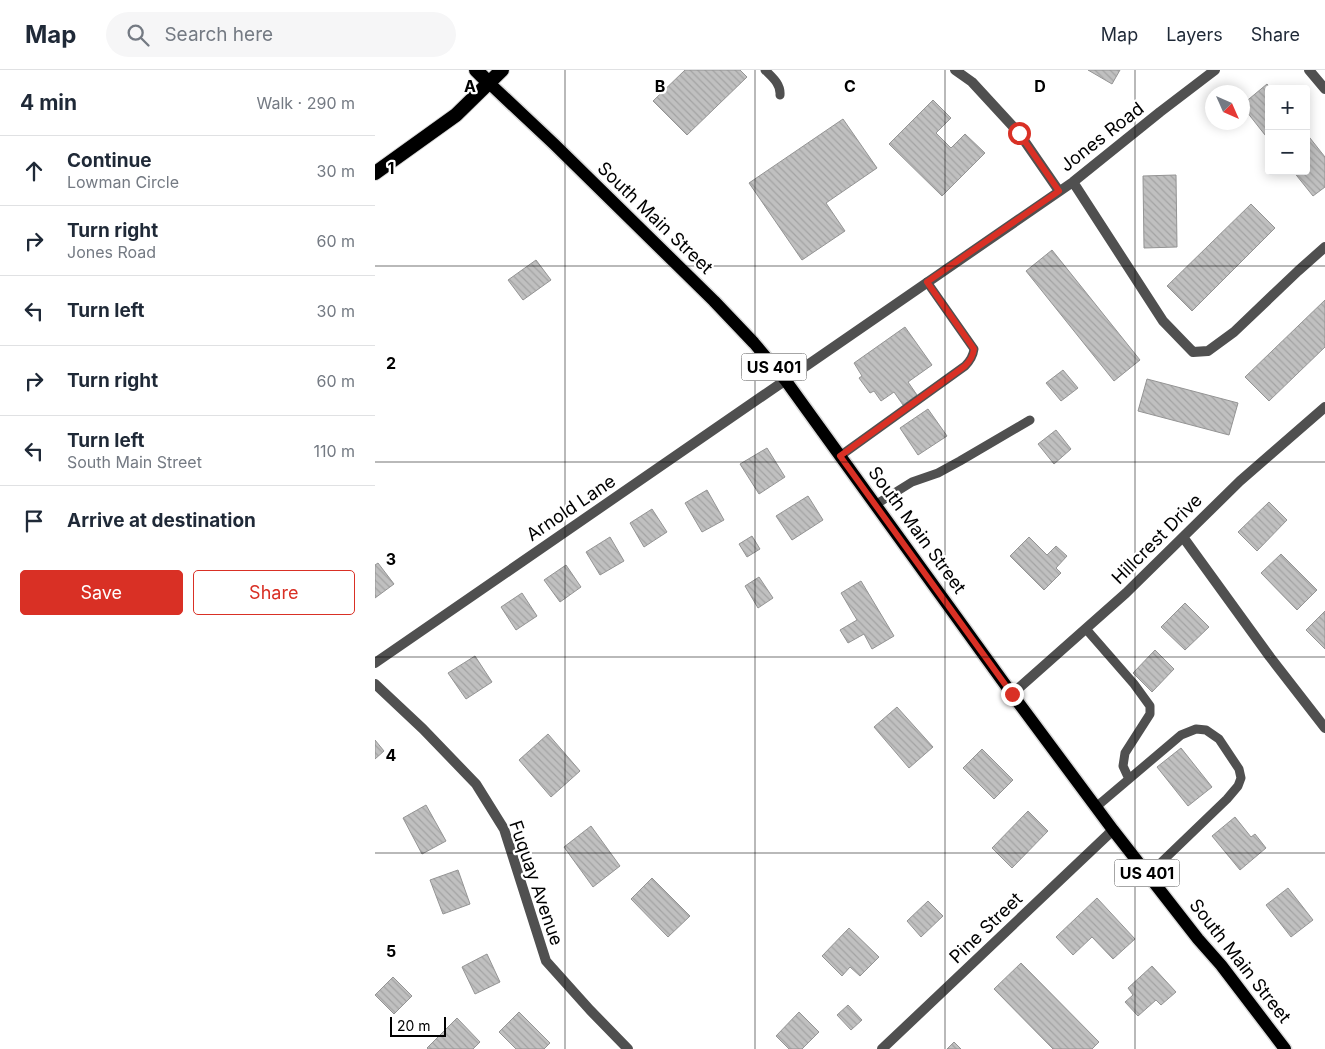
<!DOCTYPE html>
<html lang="en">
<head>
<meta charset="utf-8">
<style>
  :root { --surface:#fff; --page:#f6f6f7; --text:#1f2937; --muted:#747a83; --line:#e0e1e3; --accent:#d93025 }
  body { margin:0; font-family:Inter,sans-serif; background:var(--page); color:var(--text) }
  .controls { position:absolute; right:15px; top:15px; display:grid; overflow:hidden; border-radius:5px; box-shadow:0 2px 12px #0003 }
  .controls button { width:45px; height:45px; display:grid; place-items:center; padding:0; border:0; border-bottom:1px solid var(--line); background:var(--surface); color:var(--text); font:25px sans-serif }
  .compass { position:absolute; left:830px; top:15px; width:45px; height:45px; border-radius:50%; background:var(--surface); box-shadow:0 2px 12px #0003; rotate:135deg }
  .scale { position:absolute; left:15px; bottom:12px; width:56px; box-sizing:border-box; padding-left:5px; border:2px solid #000; border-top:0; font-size:14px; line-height:18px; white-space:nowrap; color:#000; -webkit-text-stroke:4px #fff; paint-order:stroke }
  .stop { position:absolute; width:15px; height:15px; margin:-11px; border:4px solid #d93025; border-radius:50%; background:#fff }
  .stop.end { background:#d93025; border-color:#fff; box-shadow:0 1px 5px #0008 }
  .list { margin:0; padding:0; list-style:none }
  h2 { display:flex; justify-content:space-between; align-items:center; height:65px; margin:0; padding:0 20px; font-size:21px }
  h2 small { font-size:16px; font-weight:400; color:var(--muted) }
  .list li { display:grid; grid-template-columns:32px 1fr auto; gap:15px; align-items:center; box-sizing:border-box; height:70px; padding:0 20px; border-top:1px solid var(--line) }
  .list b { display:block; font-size:19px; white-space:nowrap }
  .list p { margin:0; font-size:16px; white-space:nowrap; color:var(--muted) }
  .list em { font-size:16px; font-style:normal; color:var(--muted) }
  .actions { display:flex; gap:10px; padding:15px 20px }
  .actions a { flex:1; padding:11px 0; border:1px solid var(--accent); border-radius:5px; text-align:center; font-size:18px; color:var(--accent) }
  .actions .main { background:var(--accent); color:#fff }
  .icon { flex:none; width:28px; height:28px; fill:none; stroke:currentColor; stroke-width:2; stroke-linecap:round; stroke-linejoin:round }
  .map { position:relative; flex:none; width:950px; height:979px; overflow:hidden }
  header { display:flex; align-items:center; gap:30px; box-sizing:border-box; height:70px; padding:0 25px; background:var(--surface); border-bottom:1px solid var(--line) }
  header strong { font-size:24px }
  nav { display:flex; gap:28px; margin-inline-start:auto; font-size:18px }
  .search { width:350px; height:45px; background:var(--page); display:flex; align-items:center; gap:12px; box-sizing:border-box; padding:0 18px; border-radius:28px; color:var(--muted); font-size:19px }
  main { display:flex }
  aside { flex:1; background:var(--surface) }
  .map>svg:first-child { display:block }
  .building { fill:url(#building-back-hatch); stroke:#949494 }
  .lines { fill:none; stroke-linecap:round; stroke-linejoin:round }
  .primary-casing { stroke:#dbdbdb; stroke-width:15 }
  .trunk-casing { stroke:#dbdbdb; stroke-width:16 }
  .service { stroke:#505050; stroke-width:9 }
  .minor { stroke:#505050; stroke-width:10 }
  .primary { stroke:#000; stroke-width:12 }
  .trunk { stroke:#000; stroke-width:14 }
  .route { stroke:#d93025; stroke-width:6 }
  .grid { fill:none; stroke:#000; stroke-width:1; stroke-opacity:0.55 }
  .labels { text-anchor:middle; stroke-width:4.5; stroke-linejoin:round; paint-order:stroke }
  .shield { fill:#fff; stroke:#4c4c4c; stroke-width:1 }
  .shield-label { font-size:16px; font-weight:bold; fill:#000 }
  .street-label { font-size:18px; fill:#000; stroke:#fff }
  .grid-label { font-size:16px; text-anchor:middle; font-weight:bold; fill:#000; stroke:#fff; stroke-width:4.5; stroke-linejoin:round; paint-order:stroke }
</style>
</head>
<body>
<header>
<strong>Map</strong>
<div class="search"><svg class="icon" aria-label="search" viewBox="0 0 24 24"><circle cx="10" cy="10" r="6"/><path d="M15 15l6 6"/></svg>Search here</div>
<nav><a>Map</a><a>Layers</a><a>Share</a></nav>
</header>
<main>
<aside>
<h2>4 min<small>Walk · 290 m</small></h2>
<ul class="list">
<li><svg class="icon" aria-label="ahead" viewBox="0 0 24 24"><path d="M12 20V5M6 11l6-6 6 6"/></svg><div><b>Continue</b><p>Lowman Circle</p></div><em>30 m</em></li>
<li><svg class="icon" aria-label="right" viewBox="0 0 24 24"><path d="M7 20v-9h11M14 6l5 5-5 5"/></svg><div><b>Turn right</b><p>Jones Road</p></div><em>60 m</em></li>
<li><svg class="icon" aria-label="left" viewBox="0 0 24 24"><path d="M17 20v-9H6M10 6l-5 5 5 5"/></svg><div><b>Turn left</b></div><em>30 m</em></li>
<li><svg class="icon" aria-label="right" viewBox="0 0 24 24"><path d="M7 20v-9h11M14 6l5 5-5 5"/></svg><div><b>Turn right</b></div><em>60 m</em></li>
<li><svg class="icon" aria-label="left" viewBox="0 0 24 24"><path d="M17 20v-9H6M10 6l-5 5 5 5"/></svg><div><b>Turn left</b><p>South Main Street</p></div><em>110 m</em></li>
<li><svg class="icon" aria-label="arrive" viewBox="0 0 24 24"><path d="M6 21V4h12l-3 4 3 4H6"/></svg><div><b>Arrive at destination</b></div></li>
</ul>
<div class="actions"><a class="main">Save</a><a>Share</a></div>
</aside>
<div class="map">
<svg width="950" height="979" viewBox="0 0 950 979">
  <defs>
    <pattern id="building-back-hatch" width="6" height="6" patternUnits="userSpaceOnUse" patternTransform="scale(1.25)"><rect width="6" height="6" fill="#c0c0c0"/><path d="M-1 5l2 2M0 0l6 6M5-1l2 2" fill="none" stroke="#a3a3a3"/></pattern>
  </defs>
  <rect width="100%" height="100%" fill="#fff"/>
  <path class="building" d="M310 0H365L372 7 312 65 278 31Z
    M713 0H745L737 14Z
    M892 14 896 19H894V70L868 37V34Z
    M558 30 576 48 561 63 576 78 590 64 610 83 567 126 514 74Z
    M468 49 502 98 451 133 470 161 427 190 374 113Z
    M931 63 950 87V117L938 126 918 101H931Z
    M801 105 802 177 769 178 768 106Z
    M876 134 900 158 817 241 792 216Z
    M677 180 765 290 739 311 651 201Z
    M161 190 176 210 148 230 133 210Z
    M950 230V277L894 331 870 307Z
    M530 257 557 295 533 312 542 325 528 335 519 322 506 331 499 321 495 323 484 308 487 306 479 293Z
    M688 300 703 318 686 331 671 313Z
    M772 309 863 333 854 365 763 341Z
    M553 339 572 366 543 385 525 358Z
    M681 360 696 379 679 394 663 374Z
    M392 378 410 407 384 424 365 394Z
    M332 420 349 450 327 462 310 433Z
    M433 426 448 450 417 470 401 446Z
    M894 432 912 450 882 481 863 462Z
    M277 439 292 462 269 477 255 453Z
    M377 466 385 479 372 487 364 474Z
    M235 467 249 491 225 505 211 482Z
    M654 467 672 485 681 476 692 486 681 498 686 503 669 520 635 486Z
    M906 484 942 520 922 540 886 503Z
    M3 493 19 514 0 528V495Z
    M191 495 206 517 185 532 169 510Z
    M384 507 398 528 383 538 370 516Z
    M486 511 519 566 497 579 489 564 473 573 465 560 482 550 466 523Z
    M147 523 162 546 141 560 126 537Z
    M810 533 834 557 810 580 786 557Z
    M950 541V579L931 560Z
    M780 580 799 599 777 622 758 603Z
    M100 586 117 612 91 629 73 603Z
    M522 637 558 677 534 698 499 657Z
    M173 664 205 701 176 727 144 690Z
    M0 670 9 681 0 689Z
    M806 678 837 717 813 736 782 697Z
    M607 679 638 710 619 729 588 698Z
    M51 735 71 771 47 784 28 748Z
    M653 741 673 761 637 798 617 778Z
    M860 747 876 767 880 764 891 778 865 800 837 766Z
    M216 756 245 796 218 817 189 777Z
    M83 800 95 834 68 844 55 810Z
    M277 808 315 846 293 867 256 829Z
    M913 818 938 850 916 867 891 835Z
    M722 828 760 869 738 889 717 867 698 885 681 867Z
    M553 831 568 846 546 867 532 851Z
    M474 858 504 887 485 906 475 897 467 906 447 886Z
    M112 884 125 912 100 924 87 897Z
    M646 893 724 972 717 979H678L619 919Z
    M777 896 801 922 786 935 781 930 763 946 750 932 758 925 753 918Z
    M18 907 37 926 19 944 0 925Z
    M473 935 487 950 476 960 462 945Z
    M144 942 175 973 169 979H141L124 962Z
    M424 942 444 962 427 979H414L401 966Z
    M82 948 105 972 98 979H53L52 978Z
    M579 972 586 979H572Z"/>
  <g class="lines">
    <g class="primary-casing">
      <path id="primary" d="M113 12 179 74 339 231 379 273 411 311 637 624 738 760 823 869 846 895 910 979"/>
    </g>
    <g class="trunk-casing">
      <path id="trunk" d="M101 0 113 12
        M0 103 81 45 127 0"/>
    </g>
    <path class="service" d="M390 0C397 7 406 14 405 25
      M465 386 590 296C595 291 598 287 599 279L552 212
      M500 435 537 412 563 403 585 391 655 350
      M711 559 759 614 775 636V644L750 683 748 696 754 709
      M721 737 806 665 821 659 831 660 844 669 864 699 866 708 863 716 852 729 773 805"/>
    <path class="minor" d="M580 0 597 12 644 63 684 121
      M934 0 950 19
      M698 112 788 251 818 282 833 281 859 262 923 201 950 177
      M808 467 895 587 950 658
      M0 593 698 112 785 42 840 0
      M0 614 48 659 101 714 129 759 171 891 215 940 253 979
      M637 624 751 523 865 411 950 337
      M507 979 738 760"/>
    <use href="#primary" class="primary"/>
    <use href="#trunk" class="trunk"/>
  </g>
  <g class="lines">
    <path class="route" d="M637 624 465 386 590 296C595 291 598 287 599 279L552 212 684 121 644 63"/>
  </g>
  <path class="grid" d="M190 0V979M380 0V979M570 0V979M760 0V979M0 196H950M0 392H950M0 587H950M0 783H950"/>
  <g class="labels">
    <g class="shield">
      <rect x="366.5" y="283.5" width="65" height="27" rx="4"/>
      <rect x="739.5" y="789.5" width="65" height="27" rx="4"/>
    </g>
    <g class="shield-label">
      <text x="399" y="303">US 401</text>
      <text x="772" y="809">US 401</text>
    </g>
    <g class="street-label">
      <text transform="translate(727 67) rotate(-38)" y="6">Jones Road</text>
      <text transform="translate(280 148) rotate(44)" y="6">South Main Street</text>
      <text transform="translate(196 438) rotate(-34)" y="6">Arnold Lane</text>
      <text transform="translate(542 460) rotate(54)" y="6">South Main Street</text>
      <text transform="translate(782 469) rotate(-45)" y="6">Hillcrest Drive</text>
      <text transform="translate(161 813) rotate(71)" y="6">Fuquay Avenue</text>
      <text transform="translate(611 858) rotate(-44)" y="6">Pine Street</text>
      <text transform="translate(865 891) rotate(52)" y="6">South Main Street</text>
    </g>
  </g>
  <g class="grid-label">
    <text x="95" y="22">A</text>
    <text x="285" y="22">B</text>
    <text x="475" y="22">C</text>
    <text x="665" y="22">D</text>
    <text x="16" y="104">1</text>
    <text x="16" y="299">2</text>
    <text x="16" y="495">3</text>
    <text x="16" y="691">4</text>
    <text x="16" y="887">5</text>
  </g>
</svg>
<div class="controls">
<button>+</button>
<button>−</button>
</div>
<svg class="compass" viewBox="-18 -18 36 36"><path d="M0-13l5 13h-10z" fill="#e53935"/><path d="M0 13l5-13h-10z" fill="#747a83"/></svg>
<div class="scale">20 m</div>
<div class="stop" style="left:644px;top:63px"></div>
<div class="stop end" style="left:637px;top:624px"></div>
</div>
</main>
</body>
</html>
